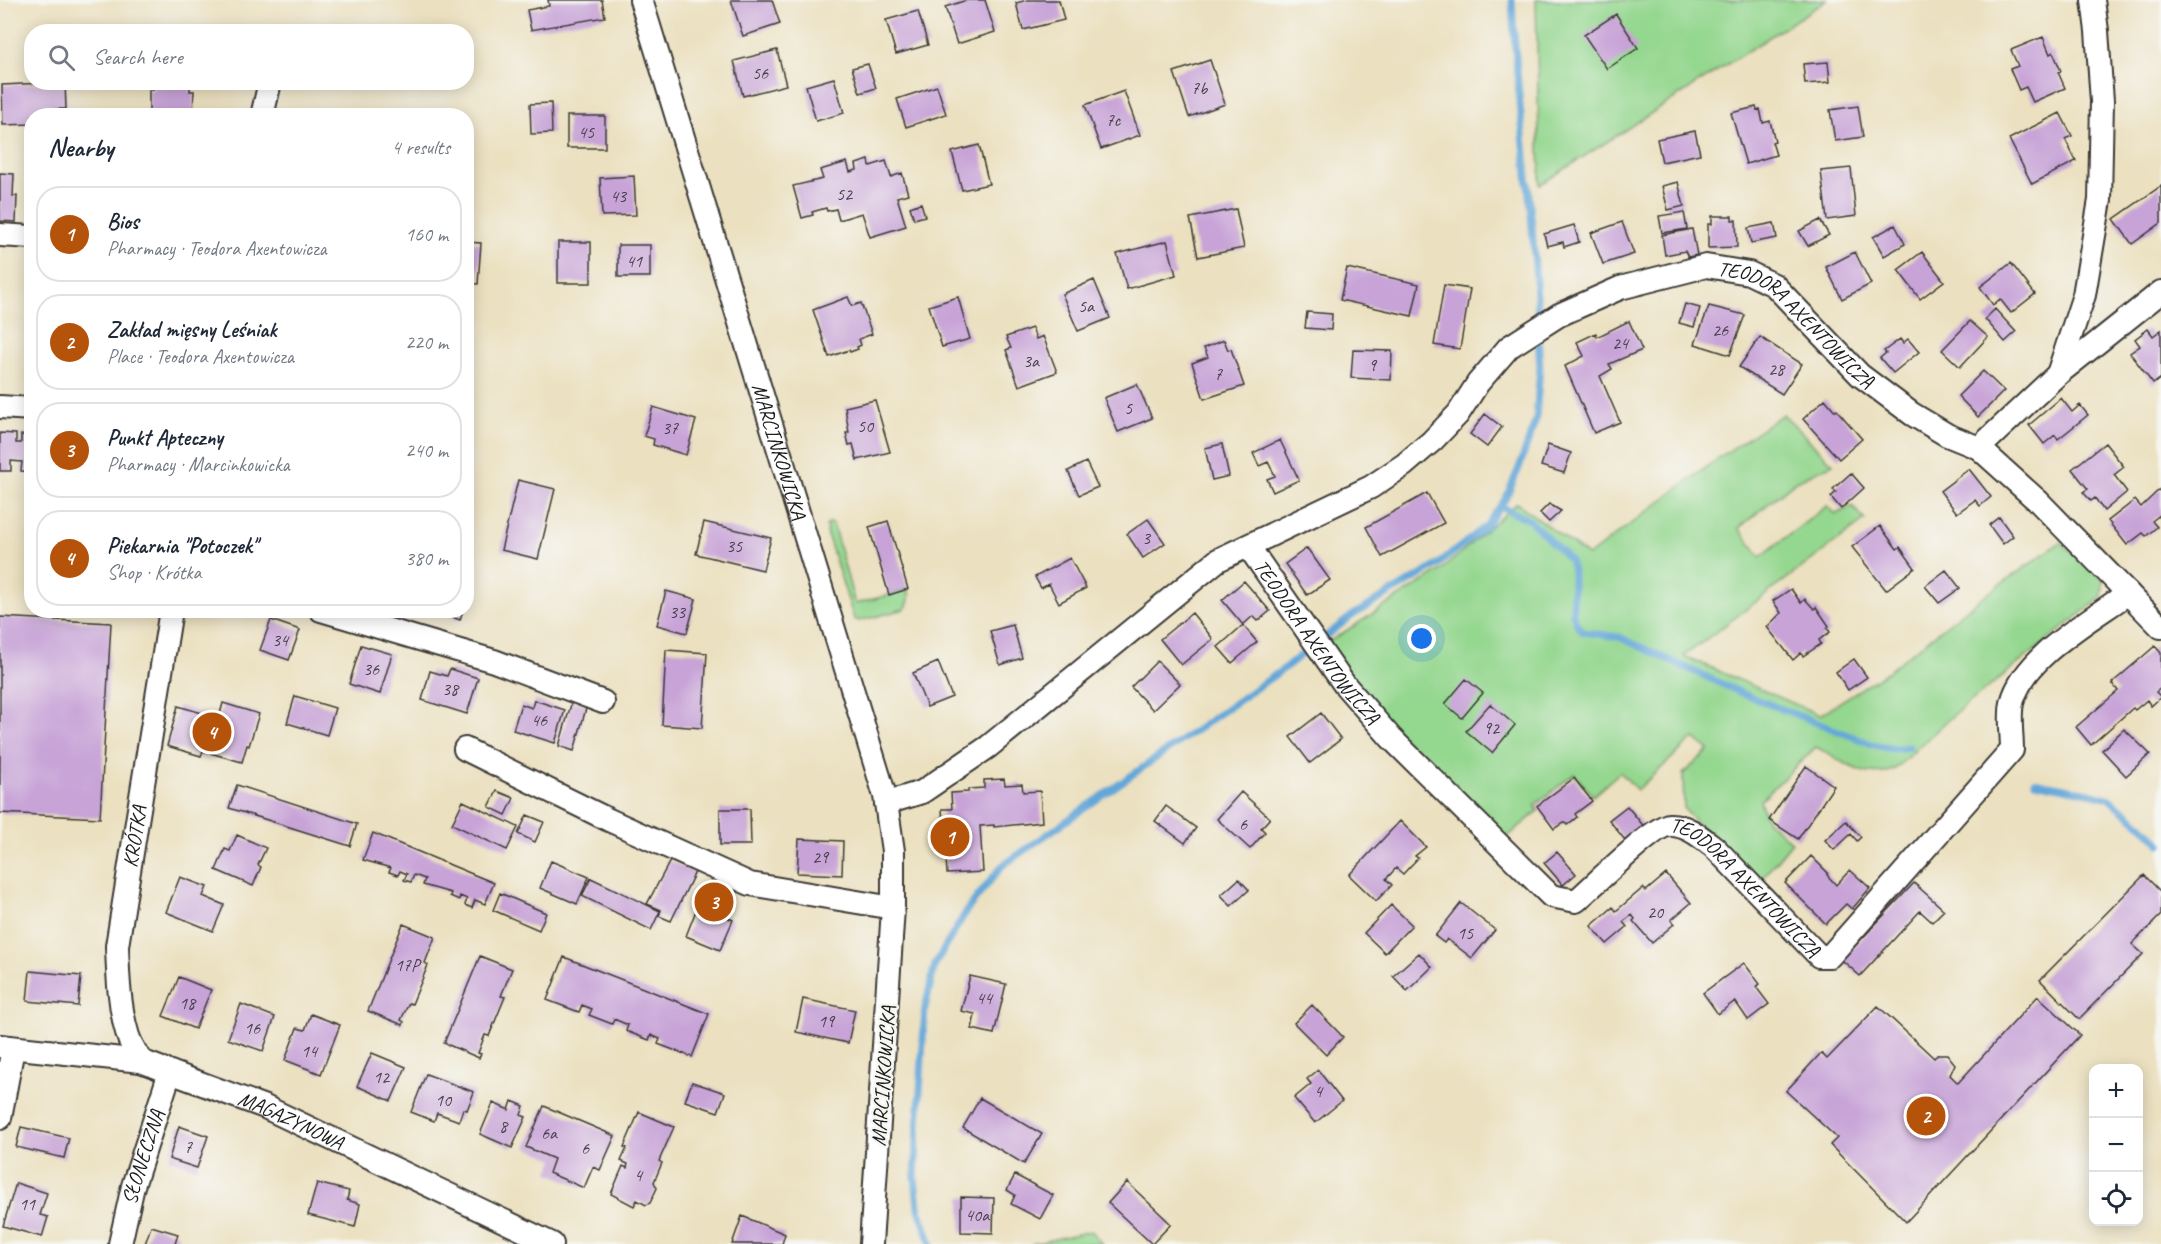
<!DOCTYPE html>
<html lang="en">
<head>
<meta charset="utf-8">
<style>
  :root { --surface:#fff; --page:#f2f2f3; --text:#1f2937; --muted:#747a83; --line:#e0e1e3; --accent:#b45309 }
  body { margin:0; font-family:Caveat,sans-serif; background:var(--page); color:var(--text) }
  .controls { position:absolute; right:18px; bottom:18px; display:grid; overflow:hidden; border-radius:12px; box-shadow:0 3px 15px #0003 }
  .controls button { width:54px; height:54px; display:grid; place-items:center; padding:0; border:0; border-bottom:2px solid var(--line); background:var(--surface); color:var(--text); font:30px sans-serif }
  .you { position:absolute; left:1422px; top:639px; width:21px; height:21px; margin:-15px; border:4px solid #fff; border-radius:50%; background:#1a73e8; box-shadow:0 0 0 9px #1a73e833 }
  .badge { display:grid; place-items:center; width:39px; height:39px; border-radius:50%; background:var(--accent); color:#fff; font-size:20px; font-weight:700 }
  .pin { position:absolute; translate:-50% -50%; border:3px solid #fff; box-shadow:0 2px 6px #0006 }
  .list { margin:0; padding:0; list-style:none }
  h2 { display:flex; justify-content:space-between; align-items:center; height:78px; margin:0; padding:0 24px; font-size:26px }
  h2 small { font-size:20px; font-weight:400; color:var(--muted) }
  .list li { display:grid; grid-template-columns:39px 1fr auto; gap:18px; align-items:center; box-sizing:border-box; height:96px; margin:0 12px 12px; padding:0 12px; border:2px solid var(--line); border-radius:24px }
  .list b { display:block; font-size:22px; white-space:nowrap }
  .list p { margin:0; font-size:20px; white-space:nowrap; color:var(--muted) }
  .list em { font-size:20px; font-style:normal; color:var(--muted) }
  .icon { flex:none; width:33px; height:33px; fill:none; stroke:currentColor; stroke-width:2; stroke-linecap:round; stroke-linejoin:round }
  .map { position:relative; flex:none; width:2161px; height:1244px; overflow:hidden }
  .search { position:absolute; background:var(--surface); box-shadow:0 3px 15px #0003; left:24px; top:24px; width:450px; height:66px; display:flex; align-items:center; gap:15px; box-sizing:border-box; padding:0 21px; border-radius:24px; color:var(--muted); font-size:22px }
  .panel { position:absolute; background:var(--surface); box-shadow:0 3px 15px #0003; left:24px; top:108px; width:450px; height:510px; border-radius:24px }
  .map>svg:first-child { display:block }
  .green { fill:#94d78f; stroke:#587a56; stroke-width:1.5 }
  .lines { fill:none; stroke-linecap:round; stroke-linejoin:round }
  .stream { stroke:#64a7d8; stroke-width:7 }
  .building { fill:#c7a3d7 }
  .minor-casing { stroke:#3b3934; stroke-width:26 }
  .minor { stroke:#fff; stroke-width:22 }
  .labels { text-anchor:middle; stroke-width:5; stroke-linejoin:round; paint-order:stroke }
  .number-label { font-size:18px; fill:#473e4b }
  .street-label { font-size:21px; fill:#1c1c1c; stroke:#f6f6f2 }
</style>
</head>
<body>
<div class="map">
<svg width="2161" height="1244" viewBox="0 0 2161 1244">
  <rect width="100%" height="100%" fill="#f6f6f2"/>
  <filter id="ink" filterUnits="userSpaceOnUse"><feTurbulence type="fractalNoise" baseFrequency=".0167" numOctaves="2"/><feDisplacementMap in="SourceGraphic" scale="12" xChannelSelector="R" yChannelSelector="G"/><feConvolveMatrix kernelMatrix="1 2 1 2 8 2 1 2 1" color-interpolation-filters="sRGB"/></filter>
  <filter id="wash" filterUnits="userSpaceOnUse"><feTurbulence type="fractalNoise" baseFrequency=".008" numOctaves="4" result="noise"/><feDisplacementMap in="SourceGraphic" scale="24" xChannelSelector="R" yChannelSelector="G"/><feGaussianBlur stdDeviation="1.35" result="paint"/><feColorMatrix in="noise" values="0 0 0 0 0 0 0 0 0 0 0 0 0 0 0 0 0 1.4 0 .05"/><feComposite in="paint" operator="in"/></filter>
  <g filter="url(#wash)">
    <rect width="100%" height="100%" fill="#ebe0bf"/>
    <path class="green" d="M1536 0H1827L1540 185Z
      M1783 414 1833 464 1796 481 1739 528 1760 557 1827 506 1836 514 1852 506 1865 520 1684 656 1820 715 1887 672 1977 601 2061 542 2103 580 2102 597 1951 717 1896 768C1868 785 1840 759 1816 747L1760 801 1767 821 1792 842 1755 887 1684 809 1683 774 1709 750 1694 738 1637 790 1620 772 1593 796 1574 774 1535 805 1538 811 1505 839 1379 718 1327 643 1440 571 1517 503 1588 556 1717 459Z
      M829 523 833 524 855 604 908 590C911 597 909 603 905 609L859 621 854 619 828 537 826 526Z
      M1091 1231 1102 1244H1032Z"/>
    <g class="lines">
      <path class="stream" d="M1512 0C1517 108 1535 216 1538 324
        M1500 506 1529 520 1570 560 1573 571V614L1577 625 1583 632 1619 637 1748 696 1874 745 1894 749 1909 747
        M2035 782 2094 794 2108 798 2142 825 2161 844
        M931 1244 918 1206 915 1177 925 1008 935 964 967 910 1002 866 1282 670 1353 615 1436 566 1486 526 1506 498 1519 468 1536 419 1540 367 1538 335"/>
    </g>
    <g id="blocks">
      <path class="building" d="M548 0H602L605 17 531 30 527 10 549 6Z
        M731 0H772L780 24 743 36Z
        M967 0H985L995 32 957 44 945 7Z
        M1027 0H1059L1064 20 1023 30 1016 3Z
        M918 11 928 45 896 54 886 20Z
        M1616 14 1638 48 1607 69 1584 35Z
        M2043 37 2050 54 2053 52 2061 71 2058 72 2065 88 2033 102 2026 87 2019 90 2010 69 2018 66 2011 50Z
        M777 50 786 85 743 96 734 61Z
        M1210 60 1225 104 1189 117 1174 72Z
        M1828 62 1830 82 1805 84 1803 64Z
        M868 64 876 88 860 93 852 68Z
        M834 78 844 113 816 121 806 86Z
        M65 82 66 109H56V116H32V124L3 125 2 85Z
        M153 82H190V91H194L193 116H151V112H149V90H153Z
        M937 86 946 114 906 127 897 99Z
        M1124 91 1140 135 1101 149 1085 105Z
        M551 103 552 133 531 134 530 104Z
        M1858 106 1863 137 1835 141 1830 110Z
        M1756 107 1757 110 1760 109 1763 123 1770 121 1775 141 1772 142 1776 155 1746 164 1731 113Z
        M2060 113 2072 136 2065 139 2076 161 2032 184 2009 139Z
        M567 116H605V148H567Z
        M1695 131 1700 154 1662 162 1657 139Z
        M979 145 989 184 962 190 952 152Z
        M869 160 870 166 886 161 891 177 902 173 908 194 897 197 906 226 870 237 862 213 839 220 836 209 827 211 826 208 812 212 813 215 802 218 793 186 823 179 820 170 847 162 850 172 857 170 856 164Z
        M1851 168 1856 216 1827 220 1821 171Z
        M0 173 14 174 13 196H17L16 222 0 221Z
        M634 176 636 215 602 216 600 178Z
        M1678 182 1684 206 1668 210 1662 186Z
        M2161 186V223L2132 244 2114 219Z
        M921 203 925 216 914 219 910 207Z
        M1236 209 1244 248 1198 257 1190 218Z
        M1684 212 1687 229 1662 233 1659 216Z
        M1712 216H1732V220H1736L1737 247 1708 248V224H1712Z
        M1820 220 1829 235 1808 246 1799 231Z
        M1622 222 1634 254 1603 264 1591 233Z
        M1774 223 1777 238 1751 243 1748 228Z
        M1574 225 1579 242 1564 247 1563 242 1547 246 1544 234Z
        M1895 225 1905 244 1884 256 1873 237Z
        M1692 229 1697 255 1688 257 1685 251 1665 255 1662 235Z
        M1167 241 1176 275 1127 289 1117 254Z
        M466 242 481 243 478 284 466 283Z
        M558 242H591V283H558Z
        M618 245H650V277H618Z
        M1855 252 1871 284 1842 299 1826 267Z
        M1922 252 1944 281 1920 299 1898 270Z
        M2011 263 2035 294 2011 313 2000 299 1993 305 1980 287Z
        M1347 268 1419 284 1412 316 1340 300Z
        M1094 280 1110 318 1078 331 1062 294Z
        M1444 285 1470 289 1460 349 1434 345Z
        M848 297 852 306 861 303 872 334 859 339 861 345 857 347 858 349 850 352 849 350 829 357 813 310Z
        M958 297 970 339 942 347 929 306Z
        M1685 304 1700 308 1694 327 1679 323Z
        M1709 306 1745 315 1730 355 1695 344Z
        M1995 309 2016 332 2005 342 1985 319Z
        M1307 312 1332 314 1331 330 1305 328Z
        M1629 321 1642 350 1609 364 1612 369 1600 376 1620 422 1594 433 1565 366 1584 356 1577 342 1596 333 1597 337Z
        M1970 321 1988 337 1960 367 1942 350Z
        M1032 328 1036 339 1043 336 1057 372 1019 386 1006 350 1011 348 1006 337Z
        M2148 329 2153 336 2161 330V378L2153 384 2130 353 2140 346 2135 339Z
        M1760 337 1802 364 1782 394 1739 367Z
        M1900 339 1903 343 1908 339 1919 352 1893 373 1880 358 1886 353 1884 351Z
        M1224 340 1228 350 1231 349 1244 386 1204 399 1192 363 1208 357 1204 348Z
        M1353 350 1392 351 1391 380 1351 378Z
        M1983 371 2004 391 1978 417 1958 396Z
        M1137 384 1152 418 1118 432 1104 398Z
        M2061 398 2072 412 2080 405 2088 415 2058 439 2055 435 2044 444 2029 425Z
        M1825 399 1835 411 1836 409 1862 439 1839 459 1803 419Z
        M875 400 890 452 857 460 853 444 849 445 846 433H849L845 407Z
        M653 407 696 420 686 455 653 445 654 439 644 436Z
        M1485 414 1502 427 1487 447 1470 434Z
        M0 433 16 434V443H21V435L32 436V472L21 471 22 462 11 461V471H0Z
        M1280 440 1299 480 1273 492 1267 479 1275 476 1268 462 1259 466 1253 453Z
        M2105 443 2124 467 2114 475 2127 492 2104 511 2095 498 2091 501 2083 492 2088 489 2072 469Z
        M1222 444 1229 476 1212 480 1205 448Z
        M1548 445 1571 453 1564 473 1541 466Z
        M1086 462 1098 487 1079 495 1068 471Z
        M1969 469 1991 497 1980 506 1975 500 1957 513 1940 491Z
        M1851 473 1864 488 1841 509 1831 497 1836 492 1833 489Z
        M518 480 555 489 538 559 501 550Z
        M2161 488V514L2152 521 2157 527 2146 536 2143 533 2127 545 2108 521 2135 500 2141 507Z
        M1427 493 1444 523 1382 557 1366 527Z
        M1549 504 1561 511 1549 522 1540 513Z
        M1999 517 2013 536 2003 544 1989 525Z
        M1148 519 1165 543 1143 558 1127 534Z
        M888 521 908 589 889 595 869 527Z
        M704 522 771 538 763 570 696 554Z
        M1880 526 1897 549 1900 547 1915 568 1886 590 1852 547Z
        M1307 548 1330 580 1307 595 1285 564Z
        M1070 558 1086 588 1059 603 1049 584 1041 588 1035 577Z
        M1946 570 1960 588 1939 603 1925 586Z
        M466 580 471 582 467 596H466Z
        M1244 581 1270 611 1258 621 1253 616 1243 625 1222 600Z
        M1791 589 1801 603 1805 599 1814 609 1816 607 1829 626 1827 628 1830 632 1819 640 1821 644 1803 656 1801 653 1793 660 1767 627 1781 613 1773 601Z
        M666 591 696 599 687 633 657 625Z
        M432 610H463L460 620Z
        M1192 613 1213 639 1181 665 1160 639Z
        M0 617 111 623 100 818 0 813Z
        M271 620 300 630 289 660 260 650Z
        M1013 625 1022 658 1000 665 990 631Z
        M1243 625 1257 642 1232 663 1218 647Z
        M361 645 392 654 380 694 349 684Z
        M2155 646 2161 653V688L2156 692 2161 697 2151 706 2147 700 2135 710 2133 708 2091 745 2076 727 2118 691 2112 683Z
        M666 650 707 653 702 728 662 725Z
        M1854 659 1867 677 1848 690 1836 672Z
        M1157 661 1180 684 1153 710 1131 687Z
        M938 662 952 697 927 707 913 673Z
        M450 669 478 678 467 714 422 700 430 671 447 676Z
        M1466 679 1483 693 1462 718 1445 704Z
        M295 696 335 708 327 735 287 723Z
        M534 700 565 710 555 743 513 730 521 704 532 708Z
        M572 701 587 705 574 751 559 746Z
        M223 703 259 714 249 746 247 745 242 762 203 751 201 756 167 746 178 706 219 718Z
        M1490 704 1515 725 1492 753 1466 731Z
        M1321 713 1341 739 1310 763 1290 737Z
        M2124 729 2150 754 2126 776 2102 750Z
        M1806 766 1834 786 1798 839 1769 820Z
        M1574 778 1592 801 1575 814 1577 817 1567 825 1564 822 1554 829 1537 806Z
        M1004 779 1005 785 1022 784 1023 792 1040 791 1042 822 994 827V825L980 826 983 872 947 874 945 843H942L941 826 943 824 942 809H952L951 793 968 792V789L984 788V780Z
        M237 785 357 824 350 846 229 808Z
        M497 791 514 798 506 815 489 807Z
        M1241 792 1270 818 1261 828 1265 832 1250 849 1217 819Z
        M463 801 518 827 507 850 452 824Z
        M1166 806 1196 828 1185 843 1155 821Z
        M1627 806 1646 829 1628 844 1609 820Z
        M720 809H750L751 845H720Z
        M527 815 544 822 535 842 518 834Z
        M1400 821 1426 847 1415 856 1418 858 1403 874 1396 868 1386 879 1392 885 1376 901 1349 875Z
        M1846 821 1861 837 1857 841 1851 834 1834 850 1825 840Z
        M373 833 494 883 485 904 475 900 472 908 465 905 467 899 460 896 459 900 450 896 451 893 423 885 425 879 414 875 411 882 404 880 407 874 400 871 398 875 389 872 391 868 363 860Z
        M237 835 266 848 258 865 261 867 253 886 216 870 225 849 230 851Z
        M799 839 843 841 842 875 797 873Z
        M1557 852 1576 874 1563 885 1544 863Z
        M1811 856 1828 873 1827 875 1836 885 1850 870 1870 888 1852 909 1846 904 1826 924 1785 883Z
        M551 861 589 877 577 904 540 888Z
        M670 861 695 872 671 921 659 916 661 910 647 904Z
        M1666 874 1691 903 1671 920 1674 924 1652 943 1633 921 1635 919 1632 915 1623 922 1627 927 1607 944 1591 926 1613 907 1616 911 1643 888 1646 891Z
        M2144 875 2161 892V915L2132 944 2143 954 2079 1019 2040 980Z
        M180 877 207 887 203 896 224 905 213 931 166 912Z
        M591 878 660 911 651 930 582 896Z
        M1239 879 1249 890 1231 906 1221 895Z
        M1914 883 1944 910 1932 922 1920 911 1860 976 1842 960Z
        M704 890 725 899 719 914 733 920 720 950 686 936Z
        M500 893 546 913 539 930 493 910Z
        M1461 903 1495 930 1472 958 1447 939 1444 943 1435 936Z
        M1391 905 1412 925 1385 953 1364 933Z
        M403 924 435 937 425 963 428 965 412 1004 409 1003 401 1020 404 1022 403 1025 368 1011Z
        M1419 953 1432 967 1407 991 1393 976Z
        M480 956 512 969 501 996 505 997 489 1036 485 1035 478 1053 481 1054 479 1058 444 1043Z
        M564 957 709 1014 692 1057 658 1044 660 1039 651 1035 649 1040 626 1031 628 1025 614 1019 612 1024 589 1015 592 1009 582 1005 579 1012 547 1000Z
        M1744 963 1760 984 1756 987 1769 1004 1748 1020 1735 1001 1718 1014 1703 993Z
        M30 971 81 976 78 1006 27 1001Z
        M970 976 1006 984 994 1034 972 1029 975 1014 961 1011Z
        M179 977 211 990 195 1029 163 1016Z
        M2038 996 2080 1035 1906 1222 1830 1145 1837 1138 1786 1091 1821 1053 1827 1059 1878 1006 1934 1058 1938 1054H1947L1955 1064 1950 1075 1958 1083Z
        M803 999 855 1010 848 1043 796 1032Z
        M241 1004 275 1017 263 1051 228 1039Z
        M1312 1005 1343 1037 1326 1055 1294 1023Z
        M311 1014 340 1025 321 1074 285 1060 297 1028 305 1030Z
        M372 1053 406 1067 391 1101 357 1086Z
        M1318 1070 1342 1101 1315 1123 1294 1098 1311 1084 1307 1079Z
        M426 1074 474 1092 467 1110 463 1109 459 1121 437 1113 434 1121 411 1112Z
        M692 1082 725 1093 718 1112 685 1101Z
        M980 1098 1042 1134 1024 1164 963 1128Z
        M512 1101 524 1106 521 1115 526 1117 512 1148 480 1134 493 1103 509 1110Z
        M544 1106 615 1136 600 1170 593 1167 584 1188 549 1173 554 1159 526 1147Z
        M639 1112 674 1127 659 1161 662 1163 654 1182 657 1188 650 1203 646 1205 637 1200 634 1206 611 1194 623 1166 627 1168 628 1164 621 1161 627 1148 624 1147Z
        M179 1126 208 1136 197 1168 169 1159Z
        M21 1127 69 1138 64 1158 16 1147Z
        M1015 1175 1053 1195 1040 1219 1011 1204 1015 1195 1007 1190Z
        M1127 1182 1171 1224 1152 1244 1108 1203Z
        M16 1183 47 1193 40 1215 48 1217 42 1237 3 1226Z
        M317 1183 349 1191 347 1200 360 1204 355 1227 308 1215Z
        M961 1197 994 1198 993 1233 961 1232Z
        M742 1216 785 1234 782 1244H732Z
        M151 1226 178 1234 175 1244H145Z"/>
    </g>
  </g>
  <g filter="url(#ink)">
    <use href="#blocks" fill-opacity="0" stroke="#3b3934" stroke-width="1.5"/>
    <g class="lines">
      <g class="minor-casing">
        <g id="minor">
          <path id="s1" d="M641 0 885 796 893 851V908L871 1244"/>
          <path d="M262 116 270 82"/>
          <path d="M0 235 32 237"/>
          <path d="M2058 374 2084 295 2100 200 2102 101 2097 31 2093 0"/>
          <path d="M0 407 32 409"/>
          <path d="M1979 448 2058 374 2161 292"/>
          <path id="s2" d="M1248 546 1344 684 1391 738 1551 896 1576 901C1591 888 1654 826 1669 825 1686 824 1701 837 1714 847L1819 956H1830L2012 750C2012 735 2009 717 2012 703 2023 657 2091 620 2128 593"/>
          <path d="M321 610 494 661 603 702"/>
          <path d="M465 749 609 820 750 884 893 908"/>
          <path id="s3" d="M886 803 922 792 988 747 1218 560 1371 487 1404 465 1432 441 1458 414 1478 383 1509 347 1559 315 1620 288 1706 266 1749 273 1774 285 1860 375 1912 414 1947 435 1979 448 2039 502 2161 627"/>
          <path id="s4" d="M0 1046 141 1061 170 1072 265 1107 552 1244"/>
          <path id="s5" d="M141 1061C136 1053 131 1045 128 1036 119 1007 118 976 117 946L171 610"/>
          <path d="M0 1118 13 1048"/>
          <path id="s6" d="M120 1244 133 1186 170 1072"/>
        </g>
      </g>
      <use href="#minor" class="minor"/>
    </g>
  </g>
  <g class="labels">
    <g class="number-label">
      <text x="760" y="79">56</text>
      <text x="1199" y="94">7b</text>
      <text x="1113" y="126">7c</text>
      <text x="586" y="138">45</text>
      <text x="844" y="200">52</text>
      <text x="618" y="202">43</text>
      <text x="634" y="267">41</text>
      <text x="1086" y="312">5a</text>
      <text x="1720" y="336">26</text>
      <text x="1620" y="349">24</text>
      <text x="1031" y="367">3a</text>
      <text x="1372" y="371">9</text>
      <text x="1776" y="375">28</text>
      <text x="1218" y="380">7</text>
      <text x="1128" y="414">5</text>
      <text x="865" y="432">50</text>
      <text x="670" y="434">37</text>
      <text x="1146" y="544">3</text>
      <text x="734" y="552">35</text>
      <text x="677" y="618">33</text>
      <text x="280" y="646">34</text>
      <text x="371" y="675">36</text>
      <text x="450" y="695">38</text>
      <text x="539" y="726">46</text>
      <text x="1491" y="734">92</text>
      <text x="1243" y="830">6</text>
      <text x="820" y="863">29</text>
      <text x="1655" y="918">20</text>
      <text x="1465" y="939">15</text>
      <text x="407" y="971">17P</text>
      <text x="984" y="1004">44</text>
      <text x="187" y="1009">18</text>
      <text x="826" y="1027">19</text>
      <text x="252" y="1034">16</text>
      <text x="309" y="1057">14</text>
      <text x="381" y="1083">12</text>
      <text x="1318" y="1097">4</text>
      <text x="443" y="1106">10</text>
      <text x="503" y="1132">8</text>
      <text x="549" y="1139">6a</text>
      <text x="188" y="1153">7</text>
      <text x="585" y="1154">6</text>
      <text x="638" y="1181">4</text>
      <text x="27" y="1210">11</text>
      <text x="977" y="1221">40a</text>
    </g>
    <g class="street-label">
      <text dy="7" stroke="none"><textPath href="#s3" startOffset="1108">TEODORA AXENTOWICZA</textPath></text>
      <text dy="7" stroke="none"><textPath href="#s1" startOffset="472">MARCINKOWICKA</textPath></text>
      <text dy="7" stroke="none"><textPath href="#s2" startOffset="118">TEODORA AXENTOWICZA</textPath></text>
      <text dy="7" stroke="none"><textPath href="#s5" startOffset="230">KRÓTKA</textPath></text>
      <text dy="7" stroke="none"><textPath href="#s2" startOffset="711">TEODORA AXENTOWICZA</textPath></text>
      <text transform="translate(883 1076) rotate(-86)" y="7">MARCINKOWICKA</text>
      <text dy="7" stroke="none"><textPath href="#s4" startOffset="303">MAGAZYNOWA</textPath></text>
      <text dy="7" stroke="none"><textPath href="#s6" startOffset="90">SŁONECZNA</textPath></text>
    </g>
  </g>
</svg>
<div class="controls">
<button>+</button>
<button>−</button>
<button><svg class="icon" aria-label="locate" viewBox="0 0 24 24"><circle cx="12" cy="12" r="6"/><path d="M12 2v4M12 18v4M2 12h4M18 12h4"/></svg></button>
</div>
<div class="you"></div>
<div class="pin badge" style="left:950px;top:837px">1</div>
<div class="pin badge" style="left:1926px;top:1116px">2</div>
<div class="pin badge" style="left:714px;top:902px">3</div>
<div class="pin badge" style="left:212px;top:732px">4</div>
<div class="search"><svg class="icon" aria-label="search" viewBox="0 0 24 24"><circle cx="10" cy="10" r="6"/><path d="M15 15l6 6"/></svg>Search here</div>
<section class="panel">
<h2>Nearby<small>4 results</small></h2>
<ul class="list">
<li><span class="badge">1</span><div><b>Bios</b><p>Pharmacy · Teodora Axentowicza</p></div><em>160 m</em></li>
<li><span class="badge">2</span><div><b>Zakład mięsny Leśniak</b><p>Place · Teodora Axentowicza</p></div><em>220 m</em></li>
<li><span class="badge">3</span><div><b>Punkt Apteczny</b><p>Pharmacy · Marcinkowicka</p></div><em>240 m</em></li>
<li><span class="badge">4</span><div><b>Piekarnia &quot;Potoczek&quot;</b><p>Shop · Krótka</p></div><em>380 m</em></li>
</ul>
</section>
</div>
</body>
</html>
